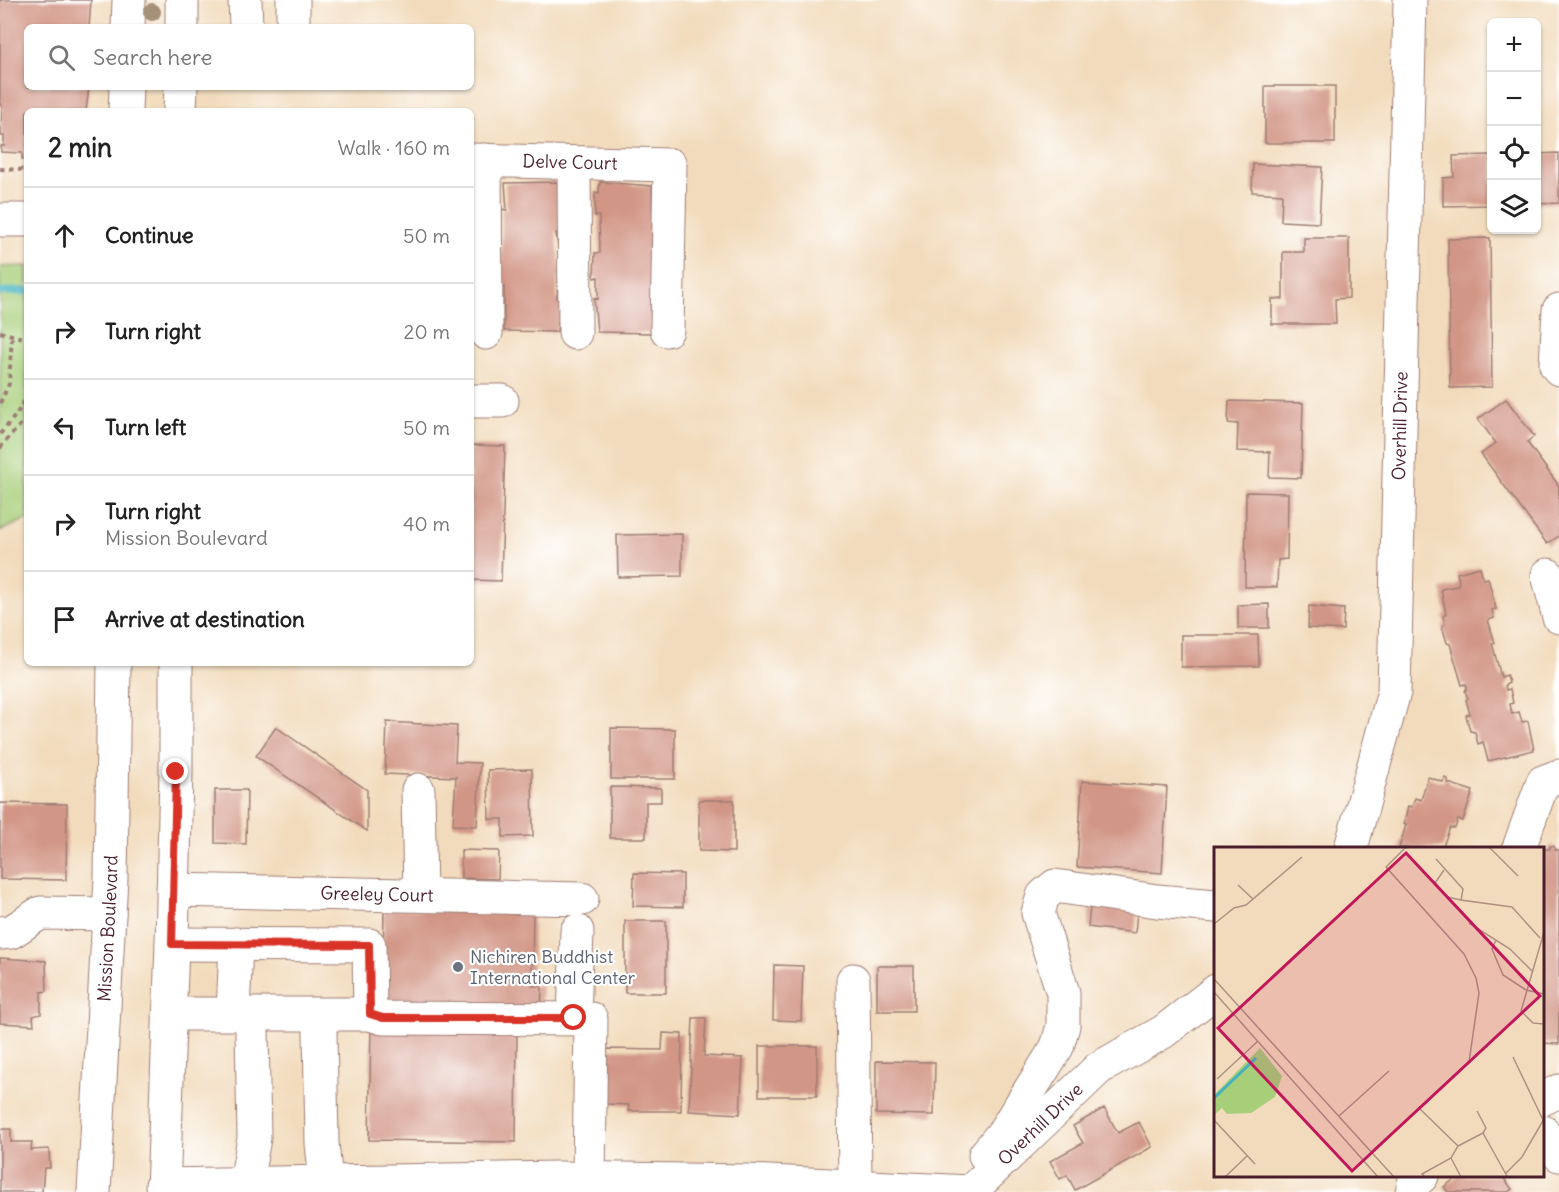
<!DOCTYPE html>
<html lang="en">
<head>
<meta charset="utf-8">
<style>
  :root { --surface:#fff; --page:#f6f6f6; --text:#222; --muted:#767676; --line:#e0e0e0 }
  body { margin:0; font-family:Delius,sans-serif; background:var(--page); color:var(--text) }
  .controls { position:absolute; right:18px; top:18px; display:grid; overflow:hidden; border-radius:9px; box-shadow:0 2px 4px #0004 }
  .controls button { width:54px; height:54px; display:grid; place-items:center; padding:0; border:0; border-bottom:2px solid var(--line); background:var(--surface); color:var(--text); font:30px sans-serif }
  .stop { position:absolute; width:18px; height:18px; margin:-14px; border:4px solid #d93025; border-radius:50%; background:#fff }
  .stop.end { background:#d93025; border-color:#fff; box-shadow:0 2px 6px #0008 }
  .list { margin:0; padding:0; list-style:none }
  h2 { display:flex; justify-content:space-between; align-items:center; height:78px; margin:0; padding:0 24px; font-size:26px }
  h2 small { font-size:20px; font-weight:400; color:var(--muted) }
  .list li { display:grid; grid-template-columns:39px 1fr auto; gap:18px; align-items:center; box-sizing:border-box; height:96px; padding:0 24px; border-top:2px solid var(--line) }
  .list b { display:block; font-size:22px; white-space:nowrap }
  .list p { margin:0; font-size:20px; white-space:nowrap; color:var(--muted) }
  .list em { font-size:20px; font-style:normal; color:var(--muted) }
  .icon { flex:none; width:33px; height:33px; fill:none; stroke:currentColor; stroke-width:2; stroke-linecap:round; stroke-linejoin:round }
  .map { position:relative; flex:none; width:1559px; height:1192px; overflow:hidden }
  .search { position:absolute; background:var(--surface); box-shadow:0 2px 4px #0004; left:24px; top:24px; width:450px; height:66px; display:flex; align-items:center; gap:15px; box-sizing:border-box; padding:0 21px; border-radius:9px; color:var(--muted); font-size:22px }
  .panel { position:absolute; background:var(--surface); box-shadow:0 2px 4px #0004; left:24px; top:108px; width:450px; height:558px; border-radius:9px }
  .map>svg:first-child { display:block }
  .green { fill:#a7ce79; stroke:#787652; stroke-width:1.5 }
  .lines { fill:none; stroke-linecap:round; stroke-linejoin:round }
  .stream { stroke:#44b2c0; stroke-width:8 }
  .building { fill:#d29686 }
  .minor-casing { stroke:#9e7d74; stroke-width:35 }
  .major-casing { stroke:#9e7d74; stroke-width:35 }
  .path { stroke:#9e7d74; stroke-width:4; stroke-dasharray:4.5 4.5; stroke-linecap:butt }
  .minor { stroke:#fff; stroke-width:33 }
  .major { stroke:#fff; stroke-width:33 }
  .tree { fill:#a59179 }
  .route { stroke:#d93025; stroke-width:8 }
  .worship-dot { fill:#6b7280; stroke:#fff; stroke-width:2 }
  .labels { text-anchor:middle; stroke-width:4.5; stroke-linejoin:round; paint-order:stroke }
  .street-label { font-size:18px; fill:#4a1f2b; stroke:#fff }
  .worship-label { font-size:18px; fill:#5b616d; stroke:#fff; text-anchor:start }
  .inset-river { fill:none; stroke:#44b2c0; stroke-width:3 }
  .inset-road { fill:none; stroke:#af9082; stroke-width:1.5 }
  .view { fill:#c2185b; fill-opacity:0.15; stroke:#c2185b; stroke-width:3 }
  .inset-edge { fill:none; stroke:#4a1f2b; stroke-width:3 }
</style>
</head>
<body>
<div class="map">
<svg width="1559" height="1192" viewBox="0 0 1559 1192">
  <rect width="100%" height="100%" fill="#fff"/>
  <filter id="ink" filterUnits="userSpaceOnUse"><feTurbulence type="fractalNoise" baseFrequency=".0167" numOctaves="2"/><feDisplacementMap in="SourceGraphic" scale="12" xChannelSelector="R" yChannelSelector="G"/><feConvolveMatrix kernelMatrix="1 2 1 2 8 2 1 2 1" color-interpolation-filters="sRGB"/></filter>
  <filter id="wash" filterUnits="userSpaceOnUse"><feTurbulence type="fractalNoise" baseFrequency=".008" numOctaves="4" result="noise"/><feDisplacementMap in="SourceGraphic" scale="24" xChannelSelector="R" yChannelSelector="G"/><feGaussianBlur stdDeviation="1.35" result="paint"/><feColorMatrix in="noise" values="0 0 0 0 0 0 0 0 0 0 0 0 0 0 0 0 0 1.4 0 .05"/><feComposite in="paint" operator="in"/></filter>
  <g filter="url(#wash)">
    <rect width="100%" height="100%" fill="#f2dbbc"/>
    <path class="green" d="M27 266V519L0 531V267Z"/>
    <g class="lines">
      <path class="stream" d="M0 292 27 291"/>
    </g>
    <g id="blocks">
      <path class="building" d="M0 0H91L89 27H27V87H89L86 111H27V160L22 159V153L1 152V146H4V136H1L2 106 0 105Z
        M1265 86H1335V143H1265Z
        M1559 153V203L1536 204V154Z
        M1492 155V205L1443 206V178L1454 177 1453 156Z
        M1253 164 1322 167 1319 223 1281 221 1282 194 1252 192Z
        M558 182 560 231 556 233 562 277 558 276 557 299 561 298 562 322H558L557 332 504 331V287H501L502 209 507 210 505 183Z
        M600 182 652 186 654 288 651 333 597 332 594 298 598 299V277L594 278 595 253H600L599 216H595V192L599 193Z
        M1304 238H1349V298L1335 299 1336 324H1272V299H1283V252H1304Z
        M1490 238 1492 387 1450 388 1448 239Z
        M1506 399 1534 436 1527 442 1559 486V536L1547 544 1481 454 1496 443 1478 419Z
        M1229 401 1303 403 1301 478 1269 477 1270 452 1237 451 1238 424 1228 423Z
        M471 445 505 446 501 581 471 580Z
        M1246 492 1288 493 1287 559 1278 560 1277 587H1245Z
        M682 534V576L618 577 617 535Z
        M1480 567 1483 579 1488 578 1496 609 1492 610 1494 618 1488 620 1495 643H1492L1501 677 1507 675 1509 683 1505 685 1506 690 1510 689 1513 703 1510 704 1512 714 1519 712 1522 722 1528 721 1534 750 1488 761 1483 742 1478 744 1475 732 1470 731 1466 715 1470 714 1466 700 1468 698 1465 691 1467 688 1466 684 1462 685 1450 644 1447 643 1442 626 1445 624 1443 616 1446 614 1441 589 1457 586 1459 582 1457 573Z
        M1269 604V628H1238V605Z
        M1309 606 1344 609 1343 630 1308 628Z
        M1181 635H1258L1259 666 1181 667Z
        M387 722 457 726 455 762 480 763 477 826 453 825 456 777 385 774Z
        M276 727 367 790V831L256 756Z
        M611 728 675 729V779H611Z
        M532 769 533 836 503 837V819H489L488 770Z
        M1428 777 1443 782 1445 778 1448 779V783L1473 791 1463 821 1458 820 1455 828H1450L1442 848H1399L1406 825 1404 824 1408 806 1412 807 1415 798 1421 800Z
        M1082 781 1167 787 1162 873 1077 867Z
        M610 787 661 788V802H646V838H610Z
        M215 790H247L246 844 215 843Z
        M699 800H734V852L699 851Z
        M0 803 67 804 66 880 0 879Z
        M1550 846H1554L1555 850H1559V1044L1542 1043V849H1550Z
        M461 850 499 851 498 879 461 878Z
        M634 873 683 874V907L633 906Z
        M1090 906 1137 912 1135 933 1088 927Z
        M384 909 533 912 532 986H542L541 1010 382 1007Z
        M625 921H666V993H625Z
        M0 958 46 961 47 991 41 992V1014L33 1016 34 1025 0 1023Z
        M774 965 803 966 801 1021 773 1020Z
        M877 966H914V1011H877Z
        M693 1018H706L704 1056 743 1058 740 1114 689 1111Z
        M371 1024 517 1027 516 1142 369 1140Z
        M663 1033 682 1034 681 1111H628L629 1105 606 1104 607 1049 662 1050Z
        M759 1046H817V1096H759Z
        M876 1061 935 1062 934 1115 876 1114Z
        M1104 1108 1118 1133 1139 1122 1152 1147 1075 1190 1067 1175 1060 1179 1050 1161 1083 1143 1073 1126Z
        M0 1129H11V1142H32L31 1150 49 1149 50 1168H44L42 1192H0Z
        M1459 1176H1502L1512 1189 1508 1192H1448L1444 1187Z"/>
    </g>
  </g>
  <g filter="url(#ink)">
    <use href="#blocks" fill-opacity="0" stroke="#9e7d74" stroke-width="1.5"/>
    <g class="lines">
      <g class="minor-casing">
        <g id="minor">
          <path d="M245 0 246 27"/>
          <path d="M293 0V27"/>
          <path id="s1" d="M471 160 670 165 667 330"/>
          <path d="M485 160 486 333"/>
          <path d="M574 163 575 333"/>
          <path d="M0 220H27"/>
          <path d="M1559 310 1556 365 1559 369"/>
          <path d="M471 401H502"/>
          <path d="M1548 575 1559 617"/>
          <path d="M418 790 420 895"/>
          <path id="s2" d="M1351 848 1394 692 1410 0"/>
          <path d="M1519 848 1543 782 1559 776"/>
          <path id="s3" d="M173 890 582 899"/>
          <path d="M0 933 11 932 40 913 109 914"/>
          <path d="M853 980 855 1186"/>
          <path d="M233 1013 236 944"/>
          <path d="M169 1014H370L369 945 172 944"/>
          <path d="M370 1014 383 1018 591 1019 589 1179"/>
          <path d="M574 1018 577 931"/>
          <path d="M320 1031 322 1143 326 1182"/>
          <path d="M1542 1099 1559 1091"/>
          <path d="M1542 1131 1559 1155"/>
          <path d="M985 1155 1003 1133 1057 1047 1063 1026V993L1038 913 1043 896 1055 886 1157 901 1216 906"/>
          <path d="M246 1183 254 1138 252 1030"/>
          <path id="s4" d="M162 1185 557 1178 747 1181 970 1192 1099 1068 1163 1032 1216 991"/>
          <path d="M1412 1192 1414 1183 1422 1176"/>
        </g>
      </g>
      <g class="major-casing">
        <g id="major">
          <path d="M128 27 129 0"/>
          <path d="M182 27V0"/>
          <path d="M125 111 126 87"/>
          <path d="M180 111 181 87"/>
          <path id="s5" d="M94 1192 111 878 114 663"/>
          <path d="M163 1192 172 944 176 772V663"/>
        </g>
      </g>
      <path class="path" d="M0 169 27 170
        M0 332 27 339
        M0 403 9 384 12 335
        M0 434 16 415 27 396
        M0 448 27 417"/>
      <use href="#minor" class="minor"/>
      <use href="#major" class="major"/>
    </g>
    <circle class="tree" cx="152" cy="12" r="9"/>
  </g>
  <g class="lines" filter="url(#ink)">
    <path class="route" d="M176 772 172 944 369 945 370 1014 383 1018H574"/>
  </g>
  <circle class="worship-dot" cx="458" cy="967" r="6"/>
  <g class="labels">
    <g class="street-label">
      <text dy="6" stroke="none"><textPath href="#s1" startOffset="99">Delve Court</textPath></text>
      <text dy="6" stroke="none"><textPath href="#s2" startOffset="428">Overhill Drive</textPath></text>
      <text dy="6" stroke="none"><textPath href="#s3" startOffset="204">Greeley Court</textPath></text>
      <text dy="6" stroke="none"><textPath href="#s5" startOffset="264">Mission Boulevard</textPath></text>
      <text dy="6" stroke="none"><textPath href="#s4" startOffset="906">Overhill Drive</textPath></text>
    </g>
    <g class="worship-label">
      <text x="470" y="963">Nichiren Buddhist<tspan x="470" dy="21">International Center</tspan></text>
    </g>
  </g>
  <g transform="translate(1214 847)">
    <rect width="330" height="330" fill="#f2dbbc"/>
    <path d="M46 201 68 229 61 250 37 266 13 267 8 261 0 268V248Z" fill="#a7ce79"/>
    <path class="inset-river" d="M0 251 42 211"/>
    <path class="inset-road" d="M275 0 304 29M222 12 249 42 247 53 298 60 326 91M230 23 221 36 233 50 247 53M24 38 39 52M255 76 296 102 319 125M0 77 20 61 32 58 88 10M330 85 307 164 319 176 330 177M282 93 278 102 289 128 312 143 330 147M0 132 180 330M0 145 164 330M299 210 330 275M3 232 44 194M204 260 244 299M263 264 272 281 269 286 293 329M125 269 175 224M0 273 41 317M244 299 269 286M157 305 255 215 265 146 262 131 250 107 172 20 192 0M237 311 247 330M292 326 308 310 330 272M11 330 33 309M211 330 208 327 237 311 244 299"/>
    <path class="view" d="M192 6 326 149 138 324 4 181Z"/>
    <rect width="330" height="330" class="inset-edge"/>
  </g>
</svg>
<div class="controls">
<button>+</button>
<button>−</button>
<button><svg class="icon" aria-label="locate" viewBox="0 0 24 24"><circle cx="12" cy="12" r="6"/><path d="M12 2v4M12 18v4M2 12h4M18 12h4"/></svg></button>
<button><svg class="icon" aria-label="layers" viewBox="0 0 24 24"><path d="M12 4l9 5-9 5-9-5zM3 14l9 5 9-5"/></svg></button>
</div>
<div class="stop" style="left:574px;top:1018px"></div>
<div class="stop end" style="left:176px;top:772px"></div>
<div class="search"><svg class="icon" aria-label="search" viewBox="0 0 24 24"><circle cx="10" cy="10" r="6"/><path d="M15 15l6 6"/></svg>Search here</div>
<section class="panel">
<h2>2 min<small>Walk · 160 m</small></h2>
<ul class="list">
<li><svg class="icon" aria-label="ahead" viewBox="0 0 24 24"><path d="M12 20V5M6 11l6-6 6 6"/></svg><div><b>Continue</b></div><em>50 m</em></li>
<li><svg class="icon" aria-label="right" viewBox="0 0 24 24"><path d="M7 20v-9h11M14 6l5 5-5 5"/></svg><div><b>Turn right</b></div><em>20 m</em></li>
<li><svg class="icon" aria-label="left" viewBox="0 0 24 24"><path d="M17 20v-9H6M10 6l-5 5 5 5"/></svg><div><b>Turn left</b></div><em>50 m</em></li>
<li><svg class="icon" aria-label="right" viewBox="0 0 24 24"><path d="M7 20v-9h11M14 6l5 5-5 5"/></svg><div><b>Turn right</b><p>Mission Boulevard</p></div><em>40 m</em></li>
<li><svg class="icon" aria-label="arrive" viewBox="0 0 24 24"><path d="M6 21V4h12l-3 4 3 4H6"/></svg><div><b>Arrive at destination</b></div></li>
</ul>
</section>
</div>
</body>
</html>
